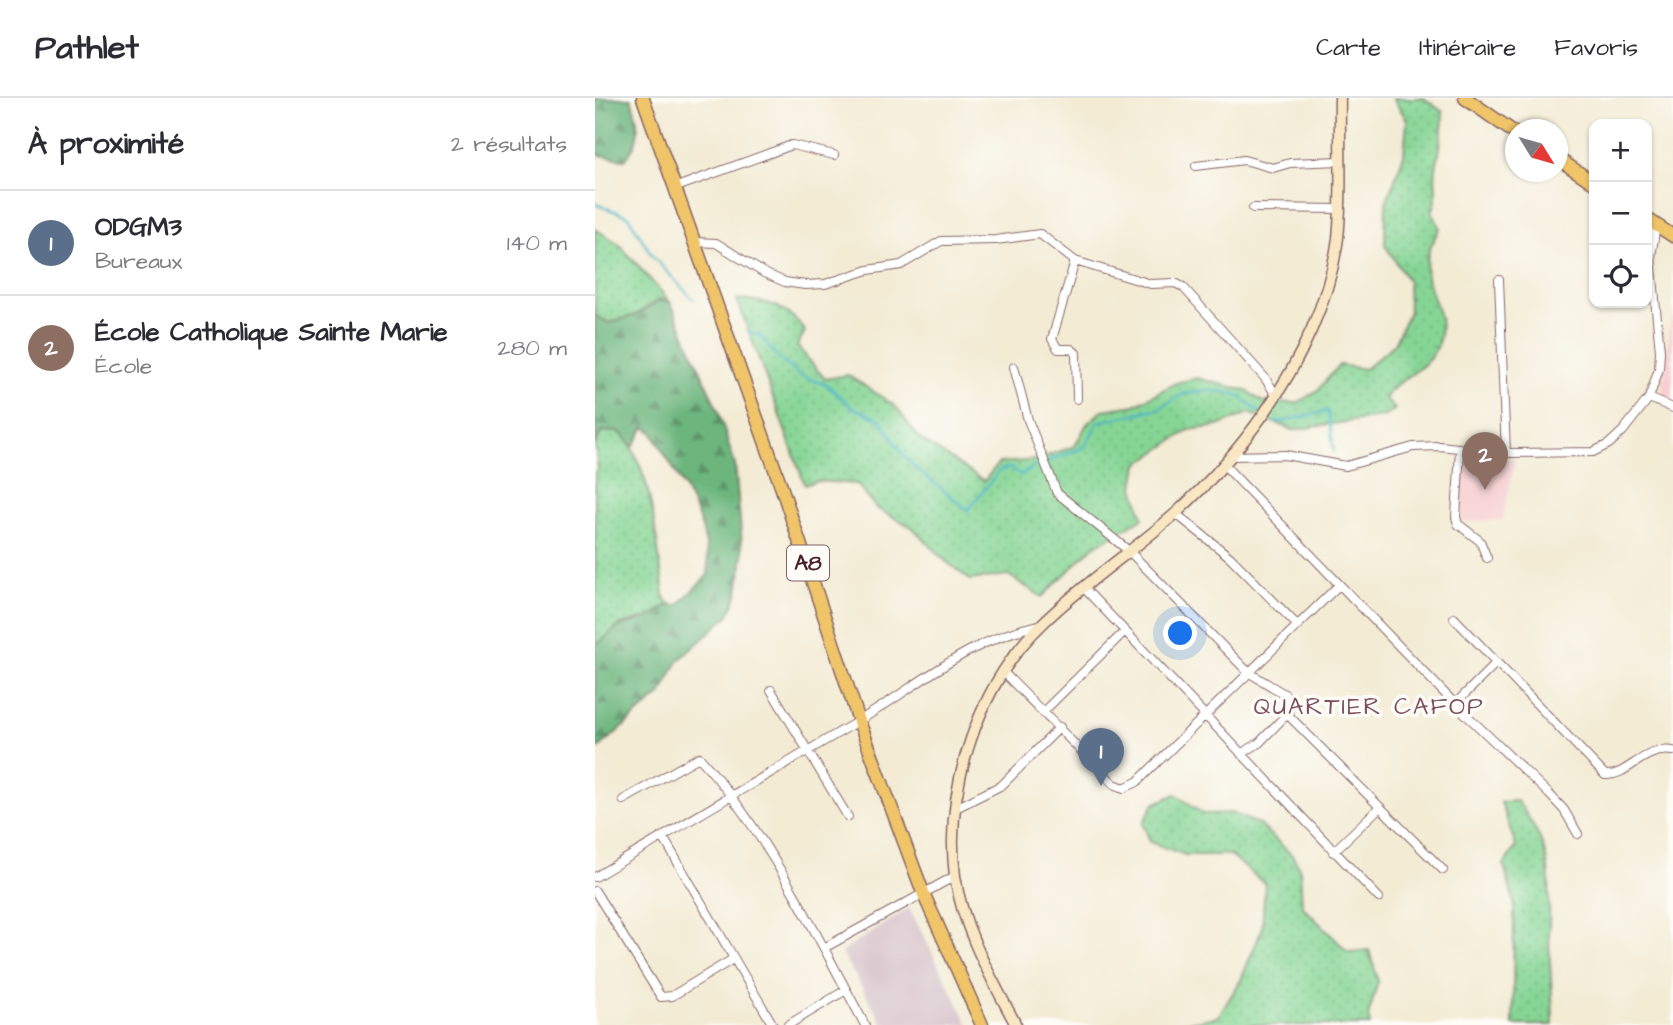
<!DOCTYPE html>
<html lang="fr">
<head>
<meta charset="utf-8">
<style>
  :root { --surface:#fff; --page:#f7f7f7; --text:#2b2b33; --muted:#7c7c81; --line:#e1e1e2; --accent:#c8321e }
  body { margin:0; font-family:"Architects Daughter",sans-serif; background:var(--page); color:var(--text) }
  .controls { position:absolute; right:21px; top:21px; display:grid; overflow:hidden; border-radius:14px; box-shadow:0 2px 5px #0004 }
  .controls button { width:63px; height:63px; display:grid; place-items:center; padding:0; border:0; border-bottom:2px solid var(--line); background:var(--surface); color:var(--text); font:35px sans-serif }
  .compass { position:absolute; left:910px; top:21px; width:63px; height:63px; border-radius:50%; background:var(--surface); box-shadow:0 2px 5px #0004; rotate:127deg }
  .you { position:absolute; left:586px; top:536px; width:24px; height:24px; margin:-18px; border:5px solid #fff; border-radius:50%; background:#1a73e8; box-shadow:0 0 0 10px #1a73e833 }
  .badge { display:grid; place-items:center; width:46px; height:46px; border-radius:50%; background:var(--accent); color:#fff; font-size:23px; font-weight:700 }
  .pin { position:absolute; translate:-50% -58px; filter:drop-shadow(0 2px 4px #0008) }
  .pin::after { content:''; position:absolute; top:37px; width:24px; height:21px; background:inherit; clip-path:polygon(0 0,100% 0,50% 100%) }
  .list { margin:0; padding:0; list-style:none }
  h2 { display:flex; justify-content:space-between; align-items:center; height:91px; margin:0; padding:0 28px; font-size:30px }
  h2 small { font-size:23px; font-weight:400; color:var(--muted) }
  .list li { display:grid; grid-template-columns:46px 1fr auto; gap:21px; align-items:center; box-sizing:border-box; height:105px; padding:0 28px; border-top:2px solid var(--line) }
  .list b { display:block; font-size:26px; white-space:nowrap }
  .list p { margin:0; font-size:23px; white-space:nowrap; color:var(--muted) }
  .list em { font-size:23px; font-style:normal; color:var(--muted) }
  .icon { flex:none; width:38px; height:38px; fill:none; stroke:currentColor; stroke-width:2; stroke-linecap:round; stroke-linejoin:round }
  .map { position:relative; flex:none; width:1078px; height:927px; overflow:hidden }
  header { display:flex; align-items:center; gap:42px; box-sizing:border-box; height:98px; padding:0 35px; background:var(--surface); border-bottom:2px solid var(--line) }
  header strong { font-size:33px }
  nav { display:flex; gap:38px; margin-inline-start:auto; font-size:24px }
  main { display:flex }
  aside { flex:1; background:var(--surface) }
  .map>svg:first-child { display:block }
  .built { fill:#f7cfd2 }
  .industrial { fill:#d2bdc6 }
  .grass { fill:url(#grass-dots); stroke:#687a60; stroke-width:2 }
  .forest { fill:url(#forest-firs); stroke:#5b6a54; stroke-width:2 }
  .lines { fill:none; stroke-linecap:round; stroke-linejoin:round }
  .stream { stroke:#48b4c5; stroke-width:2.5 }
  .street-casing { stroke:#856666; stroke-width:10 }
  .secondary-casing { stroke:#856666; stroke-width:13 }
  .primary-casing { stroke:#856666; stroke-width:15 }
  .street { stroke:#fff; stroke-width:8 }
  .secondary { stroke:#f9e7c3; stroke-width:10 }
  .primary { stroke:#f0c469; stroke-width:12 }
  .labels { text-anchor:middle; stroke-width:7; stroke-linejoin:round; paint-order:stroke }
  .shield { fill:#fdfcf7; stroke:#806168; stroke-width:2 }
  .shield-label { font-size:21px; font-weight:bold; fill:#4a1f2b }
  .neighbourhood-label { font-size:24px; letter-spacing:2px; fill:#7e505f; stroke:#fdfcf7 }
</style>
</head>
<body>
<header>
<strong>Pathlet</strong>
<nav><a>Carte</a><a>Itinéraire</a><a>Favoris</a></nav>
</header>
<main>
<aside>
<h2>À proximité<small>2 résultats</small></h2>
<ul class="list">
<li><span class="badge" style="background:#5c6f8a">1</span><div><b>ODGM3</b><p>Bureaux</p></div><em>140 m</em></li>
<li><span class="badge" style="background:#8d6e63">2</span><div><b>École Catholique Sainte Marie</b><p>École</p></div><em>280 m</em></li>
</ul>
</aside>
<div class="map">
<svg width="1078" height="927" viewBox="0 0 1078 927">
  <defs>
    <pattern id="grass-dots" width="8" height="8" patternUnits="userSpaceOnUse" patternTransform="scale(1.75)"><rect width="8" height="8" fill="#86d595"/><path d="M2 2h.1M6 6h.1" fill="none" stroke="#75b681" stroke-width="1.8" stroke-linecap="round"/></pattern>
    <pattern id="forest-firs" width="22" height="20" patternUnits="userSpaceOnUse" patternTransform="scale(1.75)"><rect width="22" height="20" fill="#6cb67e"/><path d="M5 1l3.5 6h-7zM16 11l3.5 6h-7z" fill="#5b9367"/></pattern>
  </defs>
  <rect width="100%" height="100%" fill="#fdfcf7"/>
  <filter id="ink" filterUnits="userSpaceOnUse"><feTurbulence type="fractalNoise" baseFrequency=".0143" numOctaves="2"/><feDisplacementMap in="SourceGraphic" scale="14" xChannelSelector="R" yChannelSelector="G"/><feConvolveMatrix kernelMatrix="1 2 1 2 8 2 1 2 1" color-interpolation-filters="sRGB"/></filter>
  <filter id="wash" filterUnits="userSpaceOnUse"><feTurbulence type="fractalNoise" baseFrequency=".00686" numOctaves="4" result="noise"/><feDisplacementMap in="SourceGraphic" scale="28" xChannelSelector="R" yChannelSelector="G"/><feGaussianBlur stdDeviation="1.57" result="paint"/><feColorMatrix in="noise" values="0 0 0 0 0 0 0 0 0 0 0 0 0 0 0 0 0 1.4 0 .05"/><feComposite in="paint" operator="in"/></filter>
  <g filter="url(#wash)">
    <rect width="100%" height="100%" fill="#f3ebd4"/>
    <path class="built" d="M1078 208V304L1066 300Z
      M920 361 908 422 864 423 868 362Z"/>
    <path class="industrial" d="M314 810 374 927H289L246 854Z"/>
    <path class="grass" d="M798 0H829L848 14C848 34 845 51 841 70 838 88 845 94 837 115L845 130C808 191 859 199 842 248 832 274 802 279 790 301L800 311 790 318 698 332 654 315 623 328 594 332 543 366 539 389 548 420 498 449 447 499 413 477 375 482 347 460 317 429 281 410 262 386 221 383 210 387 142 201C172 203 192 207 210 233L202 248 230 281 253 277 300 308 325 341 389 383 404 365 441 362 480 348 492 326 508 312 540 307 581 285 602 280 652 293 668 304 702 305 723 292 744 267 770 271 799 246 814 214 813 183 790 147 791 105 809 57 812 22Z
      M0 131 23 145 76 205 66 201 40 217 12 225 0 217Z
      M7 333 25 334C60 372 61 450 70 501L75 506 54 519 24 528 0 548V374L3 372 0 347Z
      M581 696 608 716 636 715 664 726 698 758 705 771 707 808 753 854 774 852 783 883 773 918 775 927H574L623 919 646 882 667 831 670 786 635 757H590L555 744 548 725 559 706Z
      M922 703C960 753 954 776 954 835 954 866 958 896 958 927H918L919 804 909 767 921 748 906 704Z"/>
    <path class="forest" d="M0 0H36C44 26 48 40 30 62L0 56Z
      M66 201 76 205 124 315 140 367 148 456 143 495 134 517 83 563 66 596 0 653V548L24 528 54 519 75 506 82 508 113 477C116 421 82 380 57 334L50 329 38 349 25 334 7 333 0 347V217L13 225 41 217Z"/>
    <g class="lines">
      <path class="stream" d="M0 106 33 118 58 159 98 201
        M153 234 164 237 185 262 206 278 232 287 257 309 286 322 306 354 320 370 373 412 405 372 416 370 426 377 445 365
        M680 325 733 313 739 353
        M454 363 490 349 503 324 565 310 588 296 615 292 641 296 664 314"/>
    </g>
  </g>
  <g filter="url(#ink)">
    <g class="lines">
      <g class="street-casing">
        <path id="street" d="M601 68 649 62 678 70 695 65 746 63
          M79 90 197 47 239 57
          M658 110 745 111
          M100 144 121 145 169 175 190 184 210 187 230 186 273 172 306 167 346 143 401 142 445 136 480 163 556 186 580 185 588 189 670 280 681 297
          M480 163 457 241 463 251H476L481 255 482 301
          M904 182 911 355
          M419 269 433 322 462 395 534 453 653 574 691 597 696 605 692 616 848 772
          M1054 300 1078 310
          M865 352 861 419 863 426 885 443 892 460
          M635 358 690 357 751 368 818 349 844 348 911 355 998 354 1014 346 1028 333 1054 300 1064 271 1065 253 1056 159 1061 127
          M628 366 860 606 954 696 969 712 983 736
          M580 415 635 459 702 527
          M489 490 784 800
          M859 520 1010 677C1033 679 1048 648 1078 653
          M409 575 519 686 529 690 542 684 744 487
          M176 592 253 719
          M860 606 901 565
          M450 612 529 534
          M646 656 664 645 692 616
          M28 702 104 659C173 735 221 837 270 927
          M361 710 407 687 465 629
          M68 739 178 927
          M738 754 785 709
          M0 779C87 727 174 675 262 624 323 588 373 541 445 527
          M0 793 66 899 77 898 138 861
          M229 850 360 778
          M193 927 251 892"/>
      </g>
      <g class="secondary-casing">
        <path id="secondary" d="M421 927C396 879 368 832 360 778 349 691 384 585 448 525 489 485 538 453 581 415 614 385 645 350 670 314 705 264 735 201 743 140 748 94 744 47 745 0"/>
      </g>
      <g class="primary-casing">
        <path id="primary" d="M48 0 186 388 264 623 329 797 387 927
          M870 0 920 35
          M962 60 999 85
          M1052 121 1078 138"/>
      </g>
      <use href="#street" class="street"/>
      <use href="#secondary" class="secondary"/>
      <use href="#primary" class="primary"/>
    </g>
  </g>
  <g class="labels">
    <rect class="shield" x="192" y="447.5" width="42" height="35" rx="5"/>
    <g class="shield-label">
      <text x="213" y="472">A8</text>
    </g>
    <g class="neighbourhood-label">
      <text x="774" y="616">QUARTIER CAFOP</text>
    </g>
  </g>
</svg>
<div class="controls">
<button>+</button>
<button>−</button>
<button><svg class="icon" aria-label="locate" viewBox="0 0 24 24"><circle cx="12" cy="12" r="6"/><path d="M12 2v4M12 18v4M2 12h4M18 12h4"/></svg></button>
</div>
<svg class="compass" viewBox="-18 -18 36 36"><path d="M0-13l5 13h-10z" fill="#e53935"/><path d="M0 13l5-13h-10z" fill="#7c7c81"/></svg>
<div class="you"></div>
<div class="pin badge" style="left:506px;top:688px;background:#5c6f8a">1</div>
<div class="pin badge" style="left:890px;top:392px;background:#8d6e63">2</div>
</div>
</main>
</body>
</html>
